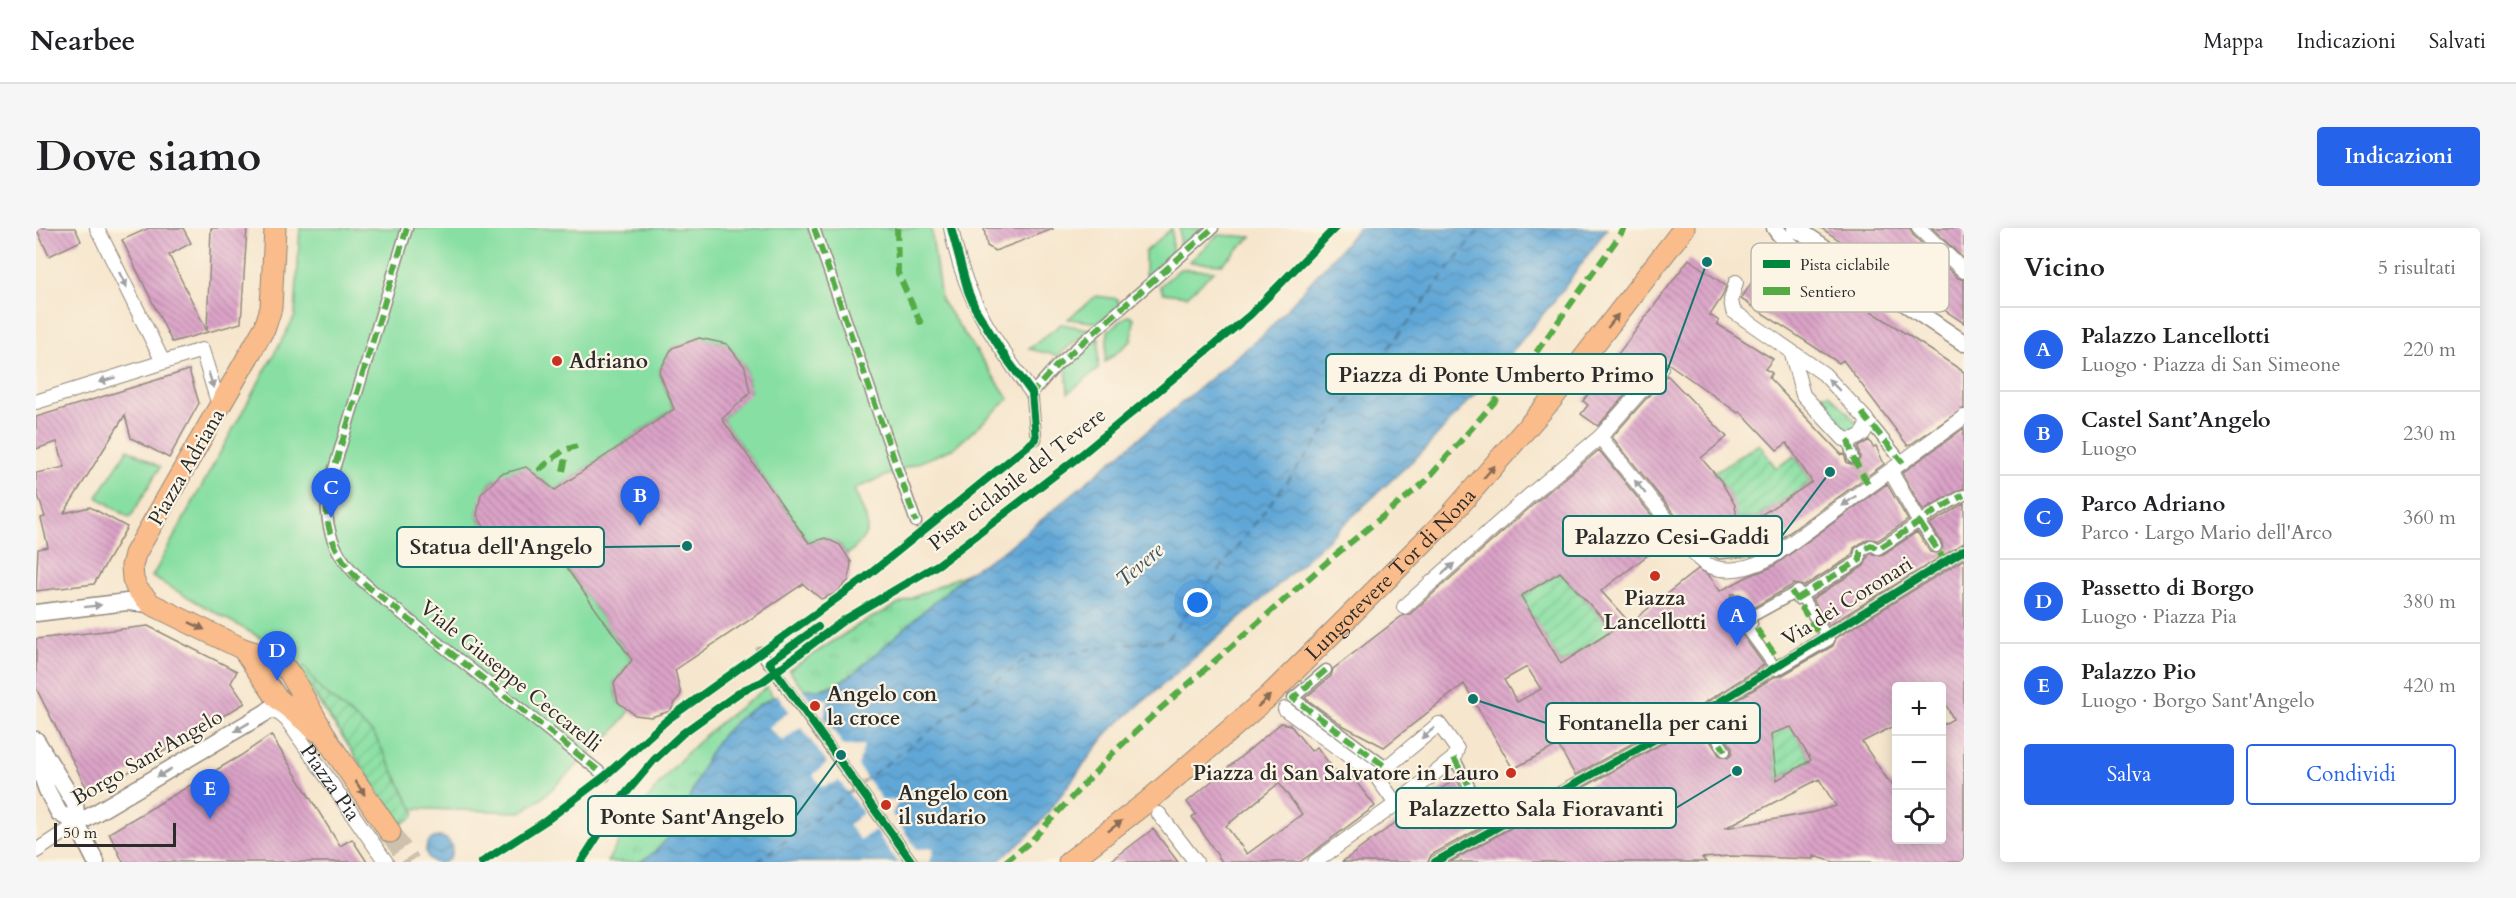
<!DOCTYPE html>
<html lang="it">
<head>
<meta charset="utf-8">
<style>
  :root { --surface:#fff; --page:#f6f6f6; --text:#202124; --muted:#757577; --line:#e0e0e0; --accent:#2563eb }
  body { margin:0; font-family:Cardo,serif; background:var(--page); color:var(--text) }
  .controls { position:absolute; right:18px; bottom:18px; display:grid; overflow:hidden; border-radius:6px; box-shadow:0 3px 15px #0003 }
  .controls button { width:54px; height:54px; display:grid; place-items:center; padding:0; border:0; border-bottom:2px solid var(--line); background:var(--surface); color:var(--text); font:30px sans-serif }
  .scale { position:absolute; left:18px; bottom:15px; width:122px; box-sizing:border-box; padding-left:6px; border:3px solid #2b2b2b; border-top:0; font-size:16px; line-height:21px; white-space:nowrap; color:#2b2b2b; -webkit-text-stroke:4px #fcf5e5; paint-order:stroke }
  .you { position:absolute; left:1162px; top:375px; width:21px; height:21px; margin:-15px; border:4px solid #fff; border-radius:50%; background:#1a73e8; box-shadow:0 0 0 9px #1a73e833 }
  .badge { display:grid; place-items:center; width:39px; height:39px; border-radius:50%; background:var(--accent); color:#fff; font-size:20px; font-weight:700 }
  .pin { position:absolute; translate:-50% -50px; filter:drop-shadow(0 2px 3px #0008) }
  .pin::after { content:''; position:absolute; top:32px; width:21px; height:18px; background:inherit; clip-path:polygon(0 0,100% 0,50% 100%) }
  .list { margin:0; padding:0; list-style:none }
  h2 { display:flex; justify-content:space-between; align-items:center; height:78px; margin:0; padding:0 24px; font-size:26px }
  h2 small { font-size:20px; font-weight:400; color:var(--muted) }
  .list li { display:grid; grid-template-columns:39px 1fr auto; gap:18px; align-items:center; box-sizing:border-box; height:84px; padding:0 24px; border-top:2px solid var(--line) }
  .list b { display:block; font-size:22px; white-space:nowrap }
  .list p { margin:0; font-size:20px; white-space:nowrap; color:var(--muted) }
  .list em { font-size:20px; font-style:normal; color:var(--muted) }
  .actions { display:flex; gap:12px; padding:18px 24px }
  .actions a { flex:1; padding:14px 0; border:2px solid var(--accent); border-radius:6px; text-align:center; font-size:21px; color:var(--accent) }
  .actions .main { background:var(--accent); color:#fff }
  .icon { flex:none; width:33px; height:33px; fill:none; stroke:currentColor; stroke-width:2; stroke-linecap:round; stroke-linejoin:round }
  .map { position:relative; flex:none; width:1928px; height:634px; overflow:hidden; border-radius:6px }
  header { display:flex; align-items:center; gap:36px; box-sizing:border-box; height:84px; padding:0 30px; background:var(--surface); border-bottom:2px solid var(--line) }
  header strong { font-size:28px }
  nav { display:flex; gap:33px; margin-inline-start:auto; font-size:21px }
  .intro { display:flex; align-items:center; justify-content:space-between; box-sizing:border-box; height:144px; padding:0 36px }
  h1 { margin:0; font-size:42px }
  .button { padding:15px 27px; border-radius:6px; background:var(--accent); color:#fff; font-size:21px; font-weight:700 }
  main { display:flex; gap:36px; padding:0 36px }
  aside { flex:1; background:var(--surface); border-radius:6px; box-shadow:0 3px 15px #0003 }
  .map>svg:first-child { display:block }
  .grass { fill:url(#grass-tufts); stroke:#5a8567; stroke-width:1.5 }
  .park { fill:#88dfa3; stroke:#5a8567; stroke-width:1.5 }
  .garden { fill:url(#garden-furrows); stroke:#5a8567; stroke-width:1.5 }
  .water { fill:url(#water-waves); stroke:#466981; stroke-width:1.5 }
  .pier { fill:#f6e6cd }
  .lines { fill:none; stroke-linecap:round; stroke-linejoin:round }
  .ferry { stroke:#3e5667; stroke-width:1.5; stroke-dasharray:8 6; stroke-linecap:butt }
  .building { fill:url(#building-back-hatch); fill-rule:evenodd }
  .pedestrian-tunnel { stroke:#cdc1ad; stroke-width:10; stroke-dasharray:10 5; stroke-linecap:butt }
  .primary-tunnel { stroke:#cdc1ad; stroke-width:21; stroke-dasharray:21 10; stroke-linecap:butt }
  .pedestrian-casing { stroke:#90887c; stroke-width:13 }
  .minor-casing { stroke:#90887c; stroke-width:16 }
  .tertiary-casing { stroke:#90887c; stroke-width:19 }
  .primary-casing { stroke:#90887c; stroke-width:23 }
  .pedestrian { stroke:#fff; stroke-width:10 }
  .minor { stroke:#fff; stroke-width:14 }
  .tertiary { stroke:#fff; stroke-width:16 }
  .primary { stroke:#f9bc8a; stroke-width:21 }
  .quiet { stroke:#54ab44; stroke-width:6; stroke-dasharray:12 6; stroke-linecap:butt }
  .cycleway-casing { stroke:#fcf5e5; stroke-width:11 }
  .cycleway { stroke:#00873e; stroke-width:8 }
  .oneway { fill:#a0a0a0 }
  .oneway2 { fill:#886c56 }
  .poi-dot { fill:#c8321e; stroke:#fcf5e5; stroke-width:2 }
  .labels { text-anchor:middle; stroke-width:4.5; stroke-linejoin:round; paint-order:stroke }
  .poi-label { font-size:21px; font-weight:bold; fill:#2b2b2b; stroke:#fcf5e5; text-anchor:start }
  .street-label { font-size:21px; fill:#2b2b2b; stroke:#fcf5e5 }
  .water-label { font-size:22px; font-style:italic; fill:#3e5667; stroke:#fcf5e5 }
  .key { fill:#fcf5e5; stroke:#bdb8ad; stroke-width:1.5 }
  .key-label { font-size:16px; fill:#2b2b2b }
  .leader { fill:none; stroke:#0f766e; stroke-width:2 }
  .callout-dot { fill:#0f766e; stroke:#fcf5e5; stroke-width:2 }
  .callout { fill:#fcf5e5; stroke:#0f766e; stroke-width:2 }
  .callout-label { font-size:22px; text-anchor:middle; font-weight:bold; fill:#2b2b2b }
</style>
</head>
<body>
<header>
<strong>Nearbee</strong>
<nav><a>Mappa</a><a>Indicazioni</a><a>Salvati</a></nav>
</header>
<div class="intro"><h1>Dove siamo</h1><a class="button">Indicazioni</a></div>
<main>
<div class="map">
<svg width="1928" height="634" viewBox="0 0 1928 634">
  <defs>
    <pattern id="grass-tufts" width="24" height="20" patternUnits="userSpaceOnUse" patternTransform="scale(1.5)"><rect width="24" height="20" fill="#88dfa3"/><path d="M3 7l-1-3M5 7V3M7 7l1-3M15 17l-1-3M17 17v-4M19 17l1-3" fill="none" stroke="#76c08c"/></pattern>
    <pattern id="garden-furrows" width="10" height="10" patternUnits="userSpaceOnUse" patternTransform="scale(1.5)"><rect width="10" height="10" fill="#88dfa3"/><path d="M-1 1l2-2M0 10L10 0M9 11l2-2" fill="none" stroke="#76c08c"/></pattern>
    <pattern id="water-waves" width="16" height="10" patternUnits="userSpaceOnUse" patternTransform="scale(1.5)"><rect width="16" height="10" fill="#61a7d7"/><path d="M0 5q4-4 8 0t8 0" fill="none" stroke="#5088af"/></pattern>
    <pattern id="building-back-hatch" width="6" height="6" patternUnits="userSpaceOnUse" patternTransform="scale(1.5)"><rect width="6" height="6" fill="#dba3c8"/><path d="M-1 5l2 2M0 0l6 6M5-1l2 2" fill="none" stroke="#b285a3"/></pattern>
  </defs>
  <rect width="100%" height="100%" fill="#fcf5e5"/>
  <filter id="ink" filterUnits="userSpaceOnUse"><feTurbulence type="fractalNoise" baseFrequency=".0167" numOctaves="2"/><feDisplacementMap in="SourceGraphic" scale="12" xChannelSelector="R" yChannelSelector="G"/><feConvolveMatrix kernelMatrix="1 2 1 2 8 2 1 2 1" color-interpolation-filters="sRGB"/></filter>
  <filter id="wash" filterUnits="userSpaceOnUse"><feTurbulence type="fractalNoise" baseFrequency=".008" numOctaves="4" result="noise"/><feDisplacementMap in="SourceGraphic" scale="24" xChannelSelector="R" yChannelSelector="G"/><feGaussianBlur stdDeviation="1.35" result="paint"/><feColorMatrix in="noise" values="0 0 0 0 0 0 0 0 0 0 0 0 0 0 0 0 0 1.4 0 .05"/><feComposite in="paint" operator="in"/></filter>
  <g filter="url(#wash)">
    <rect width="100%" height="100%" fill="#f6e6cd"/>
    <path class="grass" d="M1774 159 1783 168 1793 165 1821 195 1822 200 1819 204 1809 205 1769 163Z
      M931 345 818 445C801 456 788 463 767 461L753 442 824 396 861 377Z
      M731 459 738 471C716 482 694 494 680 515 660 544 641 625 603 634 594 634 581 634 571 634 598 586 631 541 673 504 691 488 712 474 731 459Z"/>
    <path class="park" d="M264 0H895L905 72 973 171 918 220 818 261C831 295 842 301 811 327L804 317 789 310 773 315 686 191 714 164 709 139 691 116 663 110 636 120 623 144 637 181 519 262 490 240C458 248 448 254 441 287L455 310 479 324 512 314 596 432 578 455 582 474 594 483 578 503 505 571 485 584 360 580 293 490 264 444 252 430 230 413 116 349 259 88Z
      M1136 0V31L1116 49 1109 46V24Z
      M1144 0H1169L1143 24Z
      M1182 7 1215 9 1186 36 1153 34Z
      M1144 41 1178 43 1151 68 1127 65 1124 58Z
      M1060 68 1082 71 1083 79 1063 95 1032 91Z
      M1093 87 1098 90 1096 112 1069 134 1072 103Z
      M1025 96 1053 101 1022 128 993 121Z
      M1063 110 1062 141 1032 165 1030 136Z
      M92 221 124 239 94 290 61 269Z"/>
    <path class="garden" d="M1723 216 1740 240 1759 228 1776 254 1722 289 1701 292 1700 286 1685 273 1694 268 1678 244Z
      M1524 344 1577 402 1525 436 1485 369Z
      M268 438 284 461 338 506 379 585 377 589 364 597 263 442Z
      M1754 496 1775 532 1741 552 1735 506Z"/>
    <path class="water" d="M1323 0H1571L1526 63 1466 136 1389 221 1238 361 1072 504 1007 591 990 610 961 634H604C655 605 653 544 688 505 707 484 738 464 767 461 773 461 779 462 786 461 798 460 808 451 818 445L931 345 968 323 1230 104Z
      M390 622a13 13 0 1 1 26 0a13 13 0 1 1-26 0Z"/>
    <path class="pier" d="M765 459 774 471H793L788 489 808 518 828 517 822 538 847 573 864 571 856 586 881 621 898 620 894 634H861L839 602 824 612 812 597 827 585 803 553 786 559 777 547 791 535 765 499 747 513 732 500 753 483 741 466Z"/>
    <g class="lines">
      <path class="ferry" d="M825 555 991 430 1131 411 1444 0
        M721 634 819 560"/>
    </g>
    <g id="blocks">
      <path class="building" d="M0 0H39L45 13 13 28Z
        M113 0H147L155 15 133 27 171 103 175 0H211L205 95 136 114 86 12Z
        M948 0H1016L1017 1 959 23 951 18Z
        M1785 0H1874L1877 7 1922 50 1928 52V95Z
        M1896 0H1928V31Z
        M1738 19 1928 144V180L1872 218 1807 132 1803 135 1705 71Z
        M1653 31 1690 58 1686 69 1674 87 1683 93 1681 96 1737 131 1729 141 1736 145 1733 150 1806 227 1808 226 1811 235 1818 237 1823 235 1824 229 1822 219 1833 212 1837 219 1840 218 1848 236 1735 318 1716 328 1683 331 1669 324 1576 209 1631 147 1691 209 1665 230 1685 253 1699 277 1701 292 1722 289 1776 254 1751 215 1741 222 1704 183 1702 185 1626 131 1618 134 1562 198 1545 186 1552 177 1547 173Z
        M663 110 691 116 709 139 714 165 686 191 773 315 789 310 804 317 815 334 813 352 800 365 785 371 767 356 639 442 645 466 634 483 615 489 599 487 582 474 578 455 596 432 512 314 479 324 455 310 441 287 445 266 465 246 490 239 519 262 638 181 623 144 636 120Z
        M153 142 163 175 133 230 95 210 89 187 28 285 54 279 91 299 58 356 0 363 2 321 12 319 5 290 9 289 0 261V245L29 239 21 214 0 221V189Z
        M1928 200V260L1887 282 1866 245Z
        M1563 222 1634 310 1565 363 1594 395 1662 341 1672 346 1684 363 1713 348 1736 339 1851 256 1872 292 1842 312 1831 311 1818 320 1816 328 1768 358 1758 356 1715 381 1704 366H1695L1693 373 1702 388 1699 394 1700 398 1728 437 1662 479 1539 547 1522 517 1477 541 1428 456 1348 519 1308 498 1269 470 1295 448 1297 441 1366 388 1374 386 1500 274ZM1524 344 1577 402 1525 436 1485 368ZM1491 439 1505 461 1481 474 1468 452Z
        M1928 275V315L1793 397 1776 371 1828 338 1832 328 1835 326 1846 327 1881 304 1894 324 1904 326 1907 322 1906 315 1894 296Z
        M1928 331V634H1798L1778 628V631L1695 628 1666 630 1670 634H1414L1663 495 1683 527 1692 530 1696 526V520L1676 487 1738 449 1745 448 1797 418 1800 410ZM1860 459H1905V466L1917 491 1905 498V612H1860V561L1851 551 1826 514 1860 497ZM1755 499 1775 532 1741 552 1735 506ZM1783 551 1800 578 1774 585 1689 600Z
        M112 398 201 443 195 455 209 475 54 567 0 460V411Z
        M1245 495 1254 497 1275 523 1281 519 1301 546 1315 547 1339 578 1264 634H1186L1156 589 1160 586 1151 574ZM1243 555 1266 586 1211 626 1190 598Z
        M235 507 304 618 316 611 331 634H87L73 605 204 528Z
        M1420 550 1446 599 1395 627 1392 634H1306Z
        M1117 601 1142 634H1073L1092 620Z"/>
    </g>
  </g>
  <g filter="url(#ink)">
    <use href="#blocks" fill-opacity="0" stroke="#90887c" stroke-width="1.5"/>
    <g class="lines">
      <path class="pedestrian-tunnel" d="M1817 230 1831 254
        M1900 319 1906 329"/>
      <path class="primary-tunnel" d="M354 604 374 634"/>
      <g class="pedestrian-casing">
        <path id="pedestrian" d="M778 0 880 294
          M1828 187 1867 235
          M1000 211 996 165 1021 137 1177 0
          M1812 212 1817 230
          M1884 295 1900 319
          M1762 363 1793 412 1741 442 1706 394Z
          M1761 371 1824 332V324L1835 317 1842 321C1871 303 1898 282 1928 267
          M1700 372 1716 396
          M352 375C311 342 287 319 291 264L371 0
          M356 378 569 548
          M725 424 876 634
          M1290 442 1257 470 1350 539
          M1666 485 1689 523
          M1418 530 1456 601
          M1399 634 1666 485 1928 322"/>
      </g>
      <g class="minor-casing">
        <g id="minor">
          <path d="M61 0 127 134"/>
          <path d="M915 0C928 69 956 110 996 165"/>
          <path d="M1883 0 1928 43"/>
          <path d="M1700 54 1695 72 1697 83 1788 146 1830 191C1833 205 1822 213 1808 211L1767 167 1755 123"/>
          <path d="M0 174 166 122 184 181"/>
          <path d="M1564 209 1663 331C1684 350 1718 340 1740 326L1928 189"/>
          <path d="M1855 244 1884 295"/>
          <path d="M1368 379 1494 267 1564 209 1625 140"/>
          <path d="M1249 481 1340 548 1360 576 1418 530 1421 521 1403 496 1340 548"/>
          <path id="s1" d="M234 482 244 486 251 492 350 634"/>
          <path d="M1123 586 1160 634"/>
          <path d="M0 623 41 596"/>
          <path d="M1279 634 1360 576"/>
        </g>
      </g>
      <g class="tertiary-casing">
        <path id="tertiary" d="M1739 0C1760 30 1816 58 1850 67
          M1759 0C1816 37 1871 78 1928 115
          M0 385 91 374 115 376
          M0 512 39 576 41 596 60 634
          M0 531 11 562 23 585 41 596
          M41 596 229 485 237 479 240 469"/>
      </g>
      <g class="primary-casing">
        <g id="primary">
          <path d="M239 0 235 80 229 99 99 326 96 338 97 351 101 361 115 376 207 421 236 430 251 442"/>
          <path d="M207 421 231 456"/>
          <path d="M255 447 294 516 354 604"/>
          <path d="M234 460 240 469 281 503"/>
          <path id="s2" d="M1033 634 1112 573 1233 468 1413 289 1516 171 1648 0"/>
        </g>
      </g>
      <use href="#pedestrian" class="pedestrian"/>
      <use href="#minor" class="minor"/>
      <use href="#tertiary" class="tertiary"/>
      <use href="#primary" class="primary"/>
      <path class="quiet" d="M371 0 291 264C288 298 297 323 320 349L569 548
        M778 0 880 294
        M861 0 862 45 884 94 889 92
        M996 169V165L1021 137 1177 0
        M1826 185 1867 235
        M1812 212 1817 230 1834 259
        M505 242 504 241 528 222 541 218
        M527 243 530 229
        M1884 295 1909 333
        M1755 363 1786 411
        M1760 371 1824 332V324L1835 317 1842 321C1871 303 1898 282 1928 267
        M1700 372 1745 435
        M1290 442 1257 470 1350 539
        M1666 485 1689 523
        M1418 530 1456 601
        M969 634 994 614 1078 524 1124 481 1298 328 1389 254 1494 133 1589 0"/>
      <g class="cycleway-casing">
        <path id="cycleway" d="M782 399 733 434 876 634
          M446 634 511 592 569 548 631 492 825 353 1000 211 996 165 970 130 939 80 932 63 915 0
          M545 634 586 570 618 532 647 505 707 462 726 454 808 392 903 336 1045 227 1214 87 1299 0
          M1399 634 1666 485 1928 322"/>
      </g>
      <use href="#cycleway" class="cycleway"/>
    </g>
    <defs><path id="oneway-solid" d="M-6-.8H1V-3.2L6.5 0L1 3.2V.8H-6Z" transform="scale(1.5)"/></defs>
    <g class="oneway">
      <use href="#oneway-solid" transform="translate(87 52) rotate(64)"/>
      <use href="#oneway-solid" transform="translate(71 152) rotate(163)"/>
      <use href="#oneway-solid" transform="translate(175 152) rotate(72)"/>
      <use href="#oneway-solid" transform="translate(1798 157) rotate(-135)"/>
      <use href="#oneway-solid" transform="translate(1604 259) rotate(-129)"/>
      <use href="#oneway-solid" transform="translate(1813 273) rotate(144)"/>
      <use href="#oneway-solid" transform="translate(1412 341) rotate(-42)"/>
      <use href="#oneway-solid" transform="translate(57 378) rotate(-7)"/>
      <use href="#oneway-solid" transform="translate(206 499) rotate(149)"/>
      <use href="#oneway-solid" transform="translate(1392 505) rotate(141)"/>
      <use href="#oneway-solid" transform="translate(128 545) rotate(149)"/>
    </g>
    <g class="oneway2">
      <use href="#oneway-solid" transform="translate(1577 93) rotate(-52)"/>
      <use href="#oneway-solid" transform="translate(1453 244) rotate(-48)"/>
      <use href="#oneway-solid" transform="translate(161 398) rotate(26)"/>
      <use href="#oneway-solid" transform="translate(1228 473) rotate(-42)"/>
      <use href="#oneway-solid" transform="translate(324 560) rotate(56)"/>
      <use href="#oneway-solid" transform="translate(1079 598) rotate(-38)"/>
    </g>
  </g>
  <g class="poi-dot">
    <circle cx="521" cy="133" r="6"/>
    <circle cx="1619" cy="348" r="6"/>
    <circle cx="779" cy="478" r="6"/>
    <circle cx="1475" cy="545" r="6"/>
    <circle cx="850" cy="577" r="6"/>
  </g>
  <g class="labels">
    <g class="poi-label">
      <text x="533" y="140">Adriano</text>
      <text x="1619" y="377" text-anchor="middle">Piazza<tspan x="1619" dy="24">Lancellotti</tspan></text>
      <text x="791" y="473">Angelo con<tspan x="791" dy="24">la croce</tspan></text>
      <text x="1463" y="552" text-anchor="end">Piazza di San Salvatore in Lauro</text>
      <text x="862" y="572">Angelo con<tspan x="862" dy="24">il sudario</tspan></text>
    </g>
    <g class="street-label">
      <text transform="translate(150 239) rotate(-60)" y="7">Piazza Adriana</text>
      <text transform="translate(981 251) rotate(-38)" y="7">Pista ciclabile del Tevere</text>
      <text dy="7" stroke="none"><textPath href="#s2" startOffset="432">Lungotevere Tor di Nona</textPath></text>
      <text transform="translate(1811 373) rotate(-32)" y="7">Via dei Coronari</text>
      <text transform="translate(475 448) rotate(39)" y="7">Viale Giuseppe Ceccarelli</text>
      <text transform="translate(111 529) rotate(-30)" y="7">Borgo Sant'Angelo</text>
      <text dy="7" stroke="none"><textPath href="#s1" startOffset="96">Piazza Pia</textPath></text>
    </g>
    <g class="water-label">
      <text transform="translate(1103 336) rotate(-41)" y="8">Tevere</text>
    </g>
  </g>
  <rect x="1715" y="15" width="198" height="69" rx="9" class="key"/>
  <rect x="1727" y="32" width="27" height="8" fill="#00873e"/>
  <rect x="1727" y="59" width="27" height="8" fill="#54ab44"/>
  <g class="key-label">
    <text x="1764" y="42">Pista ciclabile</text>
    <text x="1764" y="69">Sentiero</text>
  </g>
  <path class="leader" d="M1671 34L1630 146M1794 244L1746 308M651 318L568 319M1437 471L1510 495M1701 543L1640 580M805 527L760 588"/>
  <g class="callout-dot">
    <circle cx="1671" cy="34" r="6"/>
    <circle cx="1794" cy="244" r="6"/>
    <circle cx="651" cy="318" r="6"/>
    <circle cx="1437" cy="471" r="6"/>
    <circle cx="1701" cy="543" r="6"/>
    <circle cx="805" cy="527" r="6"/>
  </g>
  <g class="callout">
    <rect x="1290" y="126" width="340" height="40" rx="6"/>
    <rect x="1527" y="288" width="219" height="40" rx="6"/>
    <rect x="361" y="299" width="207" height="40" rx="6"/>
    <rect x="1510" y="475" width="214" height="40" rx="6"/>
    <rect x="1360" y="560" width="280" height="40" rx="6"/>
    <rect x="552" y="568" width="208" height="40" rx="6"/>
  </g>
  <g class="callout-label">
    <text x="1460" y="154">Piazza di Ponte Umberto Primo</text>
    <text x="1636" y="316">Palazzo Cesi-Gaddi</text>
    <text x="465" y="326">Statua dell'Angelo</text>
    <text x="1617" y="502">Fontanella per cani</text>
    <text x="1500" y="588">Palazzetto Sala Fioravanti</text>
    <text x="656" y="596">Ponte Sant'Angelo</text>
  </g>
</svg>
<div class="controls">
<button>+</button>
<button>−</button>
<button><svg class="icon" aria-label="locate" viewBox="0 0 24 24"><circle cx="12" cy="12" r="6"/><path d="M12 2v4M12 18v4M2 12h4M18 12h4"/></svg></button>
</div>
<div class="scale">50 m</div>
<div class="you"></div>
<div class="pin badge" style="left:1701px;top:418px">A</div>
<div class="pin badge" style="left:604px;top:298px">B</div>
<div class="pin badge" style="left:295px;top:290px">C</div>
<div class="pin badge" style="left:241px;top:453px">D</div>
<div class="pin badge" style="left:174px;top:591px">E</div>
</div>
<aside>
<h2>Vicino<small>5 risultati</small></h2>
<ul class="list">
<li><span class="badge">A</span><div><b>Palazzo Lancellotti</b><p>Luogo · Piazza di San Simeone</p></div><em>220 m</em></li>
<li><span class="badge">B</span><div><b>Castel Sant’Angelo</b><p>Luogo</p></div><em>230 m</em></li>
<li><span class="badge">C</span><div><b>Parco Adriano</b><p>Parco · Largo Mario dell'Arco</p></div><em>360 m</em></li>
<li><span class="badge">D</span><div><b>Passetto di Borgo</b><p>Luogo · Piazza Pia</p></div><em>380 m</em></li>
<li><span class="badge">E</span><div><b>Palazzo Pio</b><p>Luogo · Borgo Sant'Angelo</p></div><em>420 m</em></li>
</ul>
<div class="actions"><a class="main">Salva</a><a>Condividi</a></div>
</aside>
</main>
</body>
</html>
